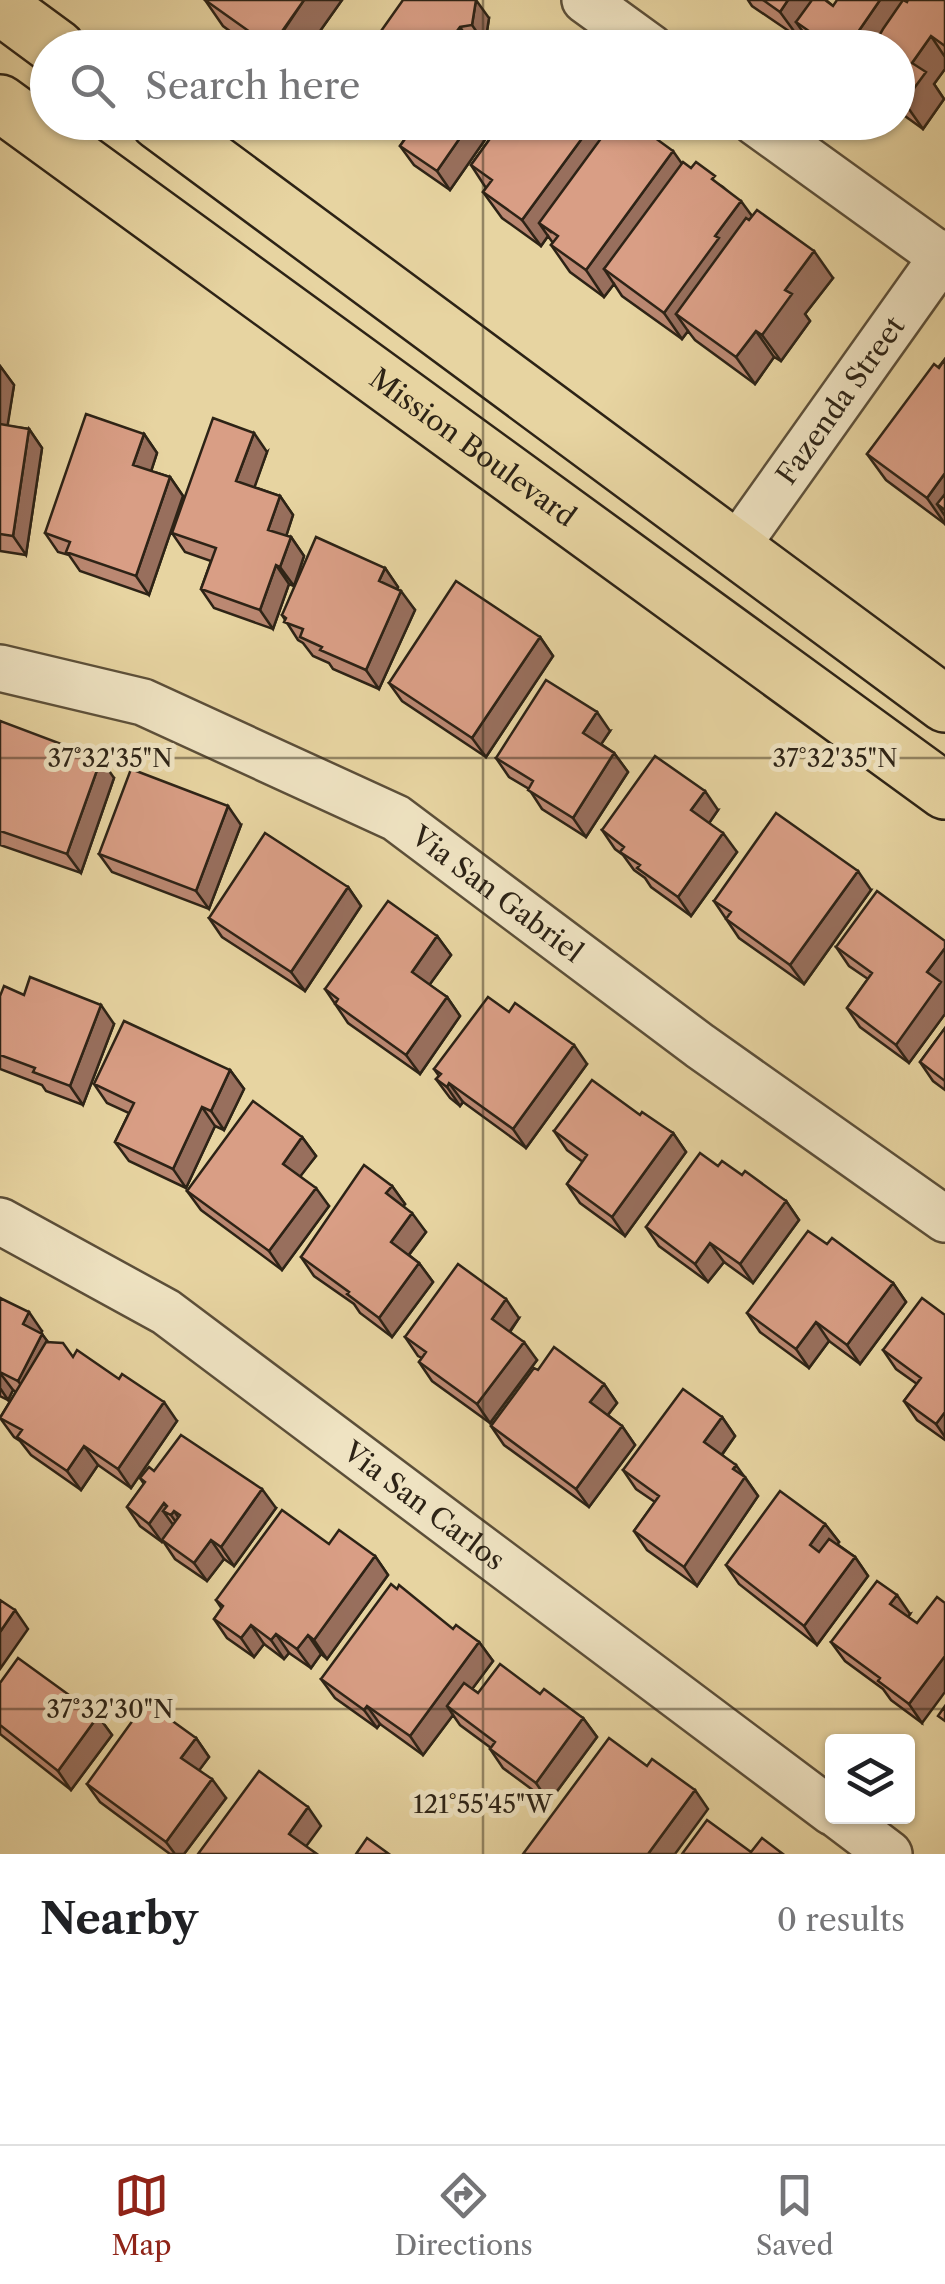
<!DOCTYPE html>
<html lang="en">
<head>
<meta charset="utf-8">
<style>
  :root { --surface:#fff; --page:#f2f2f2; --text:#202124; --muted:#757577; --line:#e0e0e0; --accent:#8f2418 }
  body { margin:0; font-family:"Libre Caslon Text",serif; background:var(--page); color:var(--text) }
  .controls { position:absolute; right:30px; bottom:30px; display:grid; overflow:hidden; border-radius:10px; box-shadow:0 2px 8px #0004 }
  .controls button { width:90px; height:90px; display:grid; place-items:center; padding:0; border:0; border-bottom:2px solid var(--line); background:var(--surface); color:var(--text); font:50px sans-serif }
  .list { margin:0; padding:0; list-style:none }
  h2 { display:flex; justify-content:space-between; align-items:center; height:130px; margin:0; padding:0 40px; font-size:42px }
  h2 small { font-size:32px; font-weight:400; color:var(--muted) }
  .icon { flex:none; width:55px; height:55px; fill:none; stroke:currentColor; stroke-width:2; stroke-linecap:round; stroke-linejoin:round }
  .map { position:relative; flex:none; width:945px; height:1854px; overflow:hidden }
  .search { position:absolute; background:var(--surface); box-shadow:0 2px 8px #0004; left:30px; right:30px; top:30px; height:110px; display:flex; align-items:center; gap:25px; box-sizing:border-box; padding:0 35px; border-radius:55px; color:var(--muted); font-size:38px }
  .sheet { height:290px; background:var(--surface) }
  nav { display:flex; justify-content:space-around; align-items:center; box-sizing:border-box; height:140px; border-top:2px solid var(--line); background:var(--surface); font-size:28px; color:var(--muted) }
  nav a { display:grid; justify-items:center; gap:5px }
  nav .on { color:var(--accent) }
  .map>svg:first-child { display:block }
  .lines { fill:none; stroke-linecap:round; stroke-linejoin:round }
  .minor-casing { stroke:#5c4f39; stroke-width:50 }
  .major-casing { stroke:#2d2316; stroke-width:60 }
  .minor { stroke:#efe3c2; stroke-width:45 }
  .major { stroke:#e7d4a1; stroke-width:55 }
  .wall { fill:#bb8872; stroke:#2d2316; stroke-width:2.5 }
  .shaded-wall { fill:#986f5d; stroke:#2d2316; stroke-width:2.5 }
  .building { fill:#d99e85; stroke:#2d2316; stroke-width:2.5 }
  .ticks { fill:none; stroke:#2d2316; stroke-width:2.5; stroke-opacity:0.45 }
  .labels { text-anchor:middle; stroke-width:10; stroke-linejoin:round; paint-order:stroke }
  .street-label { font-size:28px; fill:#2d2316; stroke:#efe3c2 }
  .ticks-label { font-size:25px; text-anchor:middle; fill:#2d2316; stroke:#efe3c2; stroke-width:10; stroke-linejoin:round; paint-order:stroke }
</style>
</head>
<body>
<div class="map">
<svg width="945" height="1854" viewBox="0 0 945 1854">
  <rect width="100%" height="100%" fill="#e7d4a1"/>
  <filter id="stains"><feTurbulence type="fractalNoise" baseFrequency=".002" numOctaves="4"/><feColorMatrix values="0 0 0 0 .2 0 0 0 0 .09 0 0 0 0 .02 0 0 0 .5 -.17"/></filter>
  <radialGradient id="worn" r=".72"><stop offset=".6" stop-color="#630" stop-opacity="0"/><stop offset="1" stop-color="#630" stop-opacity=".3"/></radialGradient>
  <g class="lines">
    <g class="minor-casing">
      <g id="minor">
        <path d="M585 0 651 48"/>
        <path d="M755 122 945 259"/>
        <path id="s1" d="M736 547 945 253"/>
        <path id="s2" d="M0 668 143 702 396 818 700 1046 945 1219"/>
        <path id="s3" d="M0 1221 166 1312 832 1812"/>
        <path d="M839 1816 889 1854"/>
      </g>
    </g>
    <g class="major-casing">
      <g id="major">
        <path d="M0 6 57 48"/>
        <path id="s4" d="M0 103 945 791"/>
        <path d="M159 122 945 704"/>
      </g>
    </g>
    <use href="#minor" class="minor"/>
    <use href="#major" class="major"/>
  </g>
  <path class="wall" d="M205 0H342L308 48H253L223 26Z
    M748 0H826L833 6 945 0V69L934 84 944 99 923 129 898 111V48H814L803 32 799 38 752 6Z
    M489 18 485 44 473 46 472 48H378L374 41Z
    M417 122H495L496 124 450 190 414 165 400 146Z
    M502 122H625L628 127 626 131 723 187 752 216 833 278 805 314 810 321 781 361 774 357 755 384 695 340 688 331 682 339 622 296 614 284 604 297 570 272 551 245 553 243 548 236 541 246 502 218 483 192 486 188 471 165Z
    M945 359V524L886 480 867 454Z
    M0 366 14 385 7 426 29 429 42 448 26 555 0 551Z
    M144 434 157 453 151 471 170 477 183 496 149 595 80 571 69 555 58 552 45 533Z
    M267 452 254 487 280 496 293 515 286 536 291 537 304 556 294 586 289 584 273 629 214 608 201 589 211 561 185 552 172 533Z
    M385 568 398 587 397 589 415 610 379 689 333 669 329 663 313 656 303 643 298 640 282 615Z
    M540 637 553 656 486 757 402 701 389 683Z
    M0 721 114 778 81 873 0 845Z
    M610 731 601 744 614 753 628 772 586 837 542 809 529 789 509 777 496 758Z
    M718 810 709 823 737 852 691 916 651 887 645 878 634 870 623 855 615 849 602 830Z
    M241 825 209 909 112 872 99 854Z
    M348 887 361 906 305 991 222 937 209 918Z
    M871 890 804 984 739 938 714 901Z
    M437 936 451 955 429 985 447 997 460 1016 420 1074 348 1023 325 989Z
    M945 941V1014L909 1063 860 1027 847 1008 868 979 849 966 836 947Z
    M24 995 114 1024 83 1105 46 1091 42 1085 0 1069V996Z
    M509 1012 587 1064 526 1148 463 1102 460 1106 450 1098 436 1079 439 1076 434 1069Z
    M945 1028V1090L933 1081 920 1062Z
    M230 1070 244 1089 224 1130 215 1126 186 1188 129 1161 115 1142 129 1113 107 1103 94 1084Z
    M640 1115 673 1133 686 1152 625 1236 580 1203 567 1184 583 1162 567 1150 554 1131Z
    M302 1137 316 1156 300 1176 329 1206 282 1270 201 1210 187 1191Z
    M718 1166 742 1175 786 1201 799 1220 753 1283 724 1262 708 1282 659 1246 646 1227Z
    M392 1186 405 1204 403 1206 426 1232 409 1255 419 1263 433 1282 392 1337 360 1313 354 1304 314 1276 301 1257Z
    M827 1244 893 1283 906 1302 860 1364 829 1341 809 1368 760 1332 747 1313Z
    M0 1298 42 1331 41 1333 48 1342 177 1421 131 1488 98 1465 81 1490 31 1455 20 1441 14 1437 0 1418 16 1392 13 1390 8 1400 0 1396Z
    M945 1315V1440L917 1420 904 1401 917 1384 896 1369 883 1350Z
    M519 1318 510 1332 537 1360 490 1423 432 1381 419 1362 422 1358 418 1356 405 1337Z
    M538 1370 604 1384 617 1403 608 1415 622 1426 635 1445 589 1507 504 1445 491 1426Z
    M722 1417 735 1436 722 1455 745 1477 758 1496 697 1586 647 1550 634 1531 655 1502 636 1489 623 1470Z
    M154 1471 276 1508 234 1566 224 1559 207 1581 175 1559 163 1541 162 1542 140 1526 127 1507 144 1484 140 1478Z
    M825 1524 839 1542 837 1544 855 1557 868 1576 817 1645 739 1584 726 1565Z
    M329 1544 375 1556 388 1575 327 1659 321 1654 311 1668 289 1653 284 1659 264 1644 254 1657 227 1638 214 1619 222 1609 216 1600Z
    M910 1614 908 1617 922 1723 891 1700 883 1689 845 1661 831 1642Z
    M453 1629 479 1642 493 1661 472 1689 478 1693 540 1694 583 1718 597 1737 549 1802 503 1768 490 1749 491 1748 460 1725 453 1715 423 1755 380 1724 377 1728 335 1698 321 1679Z
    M0 1683 98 1716 112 1735 71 1790 0 1734Z
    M196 1738 209 1757 199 1770 226 1798 184 1854H170L100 1802 87 1784Z"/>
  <path class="shaded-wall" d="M304 0H342L308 48H272Z
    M476 0 489 18 485 44 472 25Z
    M788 0H826L796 22 803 32 799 38 780 12Z
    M880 0H918L884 48H847Z
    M460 27 473 46 472 48H447L446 46Z
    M931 36 945 57V69L934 84 944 99 923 129 904 102 912 63Z
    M471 122H495L496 124 450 190 437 171Z
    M594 122H625L628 127 551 232 539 223 548 236 541 246 522 220Z
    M673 151 692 178 604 269 614 284 604 297 586 270Z
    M741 201 760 227 676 314 688 331 682 339 664 313 715 236Z
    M814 251 833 278 805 314 810 321 781 361 762 335 785 290Z
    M756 331 774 357 755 384 736 357Z
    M0 366 14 385 5 442 0 435Z
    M29 429 42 448 26 555 13 536Z
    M254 433 267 452 250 500 236 481Z
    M144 434 157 453 147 484 133 465Z
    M945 473V510L937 504 945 516V524L927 498Z
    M170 477 183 496 149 595 136 576Z
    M280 496 293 515 282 549 268 530Z
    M291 537 304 556 294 586 280 567Z
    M276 565 289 584 273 629 260 610Z
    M385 568 398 587 392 600 379 581Z
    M401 591 415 610 379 689 366 670Z
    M540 637 553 656 486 757 472 738Z
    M597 712 610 731 596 752 583 733Z
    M614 753 628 772 586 837 573 818Z
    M101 759 114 778 81 873 67 854Z
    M705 791 718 810 705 829 691 810Z
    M228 806 241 825 209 909 196 891Z
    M723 833 737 852 691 916 678 897Z
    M858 871 871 890 804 984 790 965Z
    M348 887 361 906 305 991 291 972Z
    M437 936 451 955 425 991 412 972Z
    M945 948V1014L909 1063 896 1045 927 972Z
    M447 997 460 1016 420 1074 406 1055Z
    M101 1005 114 1024 83 1105 70 1086Z
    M574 1045 587 1064 526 1148 513 1129Z
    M230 1070 244 1089 224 1130 211 1111Z
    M449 1083 463 1102 460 1106 447 1087Z
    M202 1107 215 1126 186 1188 173 1169Z
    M673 1133 686 1152 625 1236 612 1217Z
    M302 1137 316 1156 296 1182 283 1164Z
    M392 1186 405 1204 399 1212 386 1193Z
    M316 1188 329 1206 282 1270 269 1251Z
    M786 1201 799 1220 753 1283 740 1264Z
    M412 1213 426 1232 404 1261 391 1242Z
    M710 1243 724 1262 708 1282 695 1264Z
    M419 1263 433 1282 392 1337 379 1318Z
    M893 1283 906 1302 860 1364 847 1345Z
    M506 1299 519 1318 505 1338 492 1319Z
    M29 1312 42 1331 36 1343 23 1324Z
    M816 1322 829 1341 809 1368 796 1349Z
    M42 1334 56 1353 32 1400 18 1381Z
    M524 1342 537 1360 490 1423 477 1404Z
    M0 1373 13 1390 8 1400 0 1388Z
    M604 1384 617 1403 603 1421 590 1402Z
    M164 1402 177 1421 131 1488 118 1469Z
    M945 1412V1437L936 1424Z
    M722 1417 735 1436 717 1461 704 1442Z
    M622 1426 635 1445 589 1507 576 1489Z
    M84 1446 98 1465 81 1490 67 1471Z
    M736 1465 758 1496 697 1586 684 1567Z
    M262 1489 276 1508 234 1566 221 1547Z
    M164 1503 172 1514 174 1511 187 1530 184 1534 171 1515 163 1511 174 1526 162 1542 149 1524Z
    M825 1524 839 1542 823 1564 810 1545Z
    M211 1540 224 1559 207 1581 194 1563Z
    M375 1556 388 1575 327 1659 314 1640Z
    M855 1557 868 1576 817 1645 804 1626Z
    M897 1595 910 1614 903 1623 890 1604Z
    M15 1610 28 1629 0 1669V1632Z
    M251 1625 264 1644 254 1657 241 1638Z
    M276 1634 289 1653 284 1659 271 1640Z
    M308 1635 321 1654 311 1668 297 1649Z
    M479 1642 493 1661 455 1712 447 1706 453 1715 423 1755 410 1736Z
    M945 1656V1692L922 1723 909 1704Z
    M367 1706 380 1724 377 1728 364 1710Z
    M98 1716 112 1735 71 1790 58 1771Z
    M583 1718 597 1737 549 1802 536 1783Z
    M196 1738 209 1757 195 1776 181 1758Z
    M212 1779 226 1798 184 1854H175L166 1842Z
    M695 1790 708 1809 675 1854H648Z
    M308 1807 321 1826 302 1852 289 1834Z"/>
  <path class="building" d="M205 0H304L271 47Z
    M403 0H476L472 25 460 27 446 46 439 41 435 48H383L374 41Z
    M763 0H788L780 12Z
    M812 0H825L833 6 837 0H880L847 48H833L796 22Z
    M903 0 907 2 908 0H945V46L931 36 912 63 926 72 904 102 898 97V48H872L883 29Z
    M417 122H471L437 171 400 146Z
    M502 122H594L522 220 483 192 492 180 471 165Z
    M613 122 629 134 636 124 673 151 586 270 551 245 558 236 539 223Z
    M683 162 691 168 696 162 715 176 712 179 741 201 715 236 719 238 664 313 604 269Z
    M757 210 814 251 785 290 792 294 762 335 756 331 736 357 676 314 746 218 749 220Z
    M945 359V473L927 498 867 454 934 364 939 368Z
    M86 414 144 434 133 465 170 477 136 576 66 552 70 542 45 533Z
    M213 418 254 433 236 481 280 496 268 530 291 537 280 567 276 565 260 610 201 589 216 548 172 533Z
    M0 424 29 429 13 536 0 534Z
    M945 494V510L937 504Z
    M316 537 385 568 379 581 401 591 366 670 320 650 322 647 300 637 303 629 284 622 286 618 282 615Z
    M456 581 540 637 472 738 389 683Z
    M546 680 597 712 583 733 614 753 573 818 528 790 533 781 496 758Z
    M0 721 101 759 67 854 0 831Z
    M655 756 705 791 691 810 723 833 678 897 637 868 640 865 620 852 624 847 602 830Z
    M131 769 228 806 196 891 99 854Z
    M776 813 858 871 790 965 726 919 731 912 714 901Z
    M265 833 348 887 291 972 209 918Z
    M877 891 945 941V948L927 972 941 982 896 1045 847 1008 872 973 836 947Z
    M388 901 437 936 412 972 447 997 406 1055 335 1004 338 999 325 989Z
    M30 977 101 1005 70 1086 33 1072 35 1068 0 1055V996L4 986 24 995Z
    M488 997 509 1012 515 1003 574 1045 513 1129 449 1083 447 1087 436 1079 441 1074 434 1069Z
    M124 1021 230 1070 211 1111 202 1107 173 1169 115 1142 134 1103 94 1084Z
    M945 1028V1081L920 1062Z
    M592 1080 640 1115 642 1112 673 1133 612 1217 567 1184 587 1155 554 1131Z
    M253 1101 302 1137 283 1164 316 1188 269 1251 187 1191Z
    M700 1153 718 1166 722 1161 742 1175 745 1171 786 1201 740 1264 710 1243 695 1264 646 1227Z
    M364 1165 392 1186 386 1193 412 1213 391 1242 419 1263 379 1318 347 1294 349 1292 301 1257Z
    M808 1231 827 1244 832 1238 893 1283 847 1345 816 1322 796 1349 747 1313Z
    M458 1264 506 1299 492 1319 524 1342 477 1404 419 1362 426 1352 405 1337Z
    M0 1298 29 1312 23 1324 42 1334 18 1381 0 1372Z
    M922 1298 945 1315V1412L936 1424 904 1401 921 1378 883 1350Z
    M46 1342 63 1343 73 1357 77 1350 119 1379 122 1374 164 1402 118 1469 84 1446 67 1471 17 1437 22 1430 0 1418Z
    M554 1347 604 1384 590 1402 622 1426 576 1489 491 1426 534 1368 538 1370Z
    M683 1389 722 1417 704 1442 736 1465 733 1469 745 1477 684 1567 634 1531 659 1496 623 1470Z
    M181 1435 262 1489 221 1547 211 1540 194 1563 162 1540 180 1515 174 1511 171 1515 163 1511 167 1506 164 1503 149 1524 127 1507 145 1482 140 1478 149 1467 154 1471Z
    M780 1491 825 1524 810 1545 819 1552 829 1539 855 1557 804 1626 726 1565Z
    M282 1510 329 1544 339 1530 375 1556 314 1640 308 1635 297 1649 276 1634 271 1640 251 1625 241 1638 214 1619 223 1606 216 1600Z
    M877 1581 897 1595 890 1604 917 1623 937 1597 945 1603V1656L909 1704 878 1681 880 1678 831 1642Z
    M391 1584 397 1589 399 1585 453 1629 456 1625 479 1642 410 1736 367 1706 364 1710 321 1679Z
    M0 1600 15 1610 0 1632Z
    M18 1658 98 1716 58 1771 0 1725V1683Z
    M500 1664 540 1694 544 1689 583 1718 536 1783 490 1749 495 1742 447 1706 464 1683 478 1693Z
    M146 1702 196 1738 181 1758 212 1779 166 1842 87 1784Z
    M945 1706V1721L938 1716Z
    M609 1738 647 1766 652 1759 695 1790 648 1854H523Z
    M259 1771 308 1807 289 1834 317 1854H198Z
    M707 1820 751 1852 762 1838 783 1854H682Z
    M367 1838 389 1854H356Z"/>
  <path class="ticks" d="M483 0V48M483 122V1854M0 758H945M0 1709H945"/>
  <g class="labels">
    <g class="street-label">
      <text dy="10" stroke="none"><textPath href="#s1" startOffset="180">Fazenda Street</textPath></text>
      <text dy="10" stroke="none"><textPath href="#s4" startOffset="585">Mission Boulevard</textPath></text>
      <text dy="10" stroke="none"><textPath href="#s2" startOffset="552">Via San Gabriel</textPath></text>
      <text dy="10" stroke="none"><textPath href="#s3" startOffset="512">Via San Carlos</textPath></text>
    </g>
  </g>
  <g class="ticks-label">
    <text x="110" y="767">37°32'35"N</text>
    <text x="835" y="767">37°32'35"N</text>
    <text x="110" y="1718">37°32'30"N</text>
    <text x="483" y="1813">121°55'45"W</text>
  </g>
  <rect width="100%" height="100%" filter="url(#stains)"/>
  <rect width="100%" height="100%" fill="url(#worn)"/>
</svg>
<div class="controls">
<button><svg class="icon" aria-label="layers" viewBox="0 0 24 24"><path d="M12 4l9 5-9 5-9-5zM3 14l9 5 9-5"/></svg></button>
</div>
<div class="search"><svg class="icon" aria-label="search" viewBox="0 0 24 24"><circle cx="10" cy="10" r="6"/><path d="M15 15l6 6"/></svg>Search here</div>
</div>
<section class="sheet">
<h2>Nearby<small>0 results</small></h2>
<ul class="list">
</ul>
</section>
<nav>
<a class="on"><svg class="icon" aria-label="map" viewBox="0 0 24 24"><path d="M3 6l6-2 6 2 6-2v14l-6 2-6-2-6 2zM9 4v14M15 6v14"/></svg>Map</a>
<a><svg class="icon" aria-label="directions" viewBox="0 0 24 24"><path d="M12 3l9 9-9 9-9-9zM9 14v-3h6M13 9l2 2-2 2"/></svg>Directions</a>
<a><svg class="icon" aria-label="saved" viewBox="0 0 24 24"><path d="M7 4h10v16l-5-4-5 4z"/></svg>Saved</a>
</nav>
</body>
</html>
